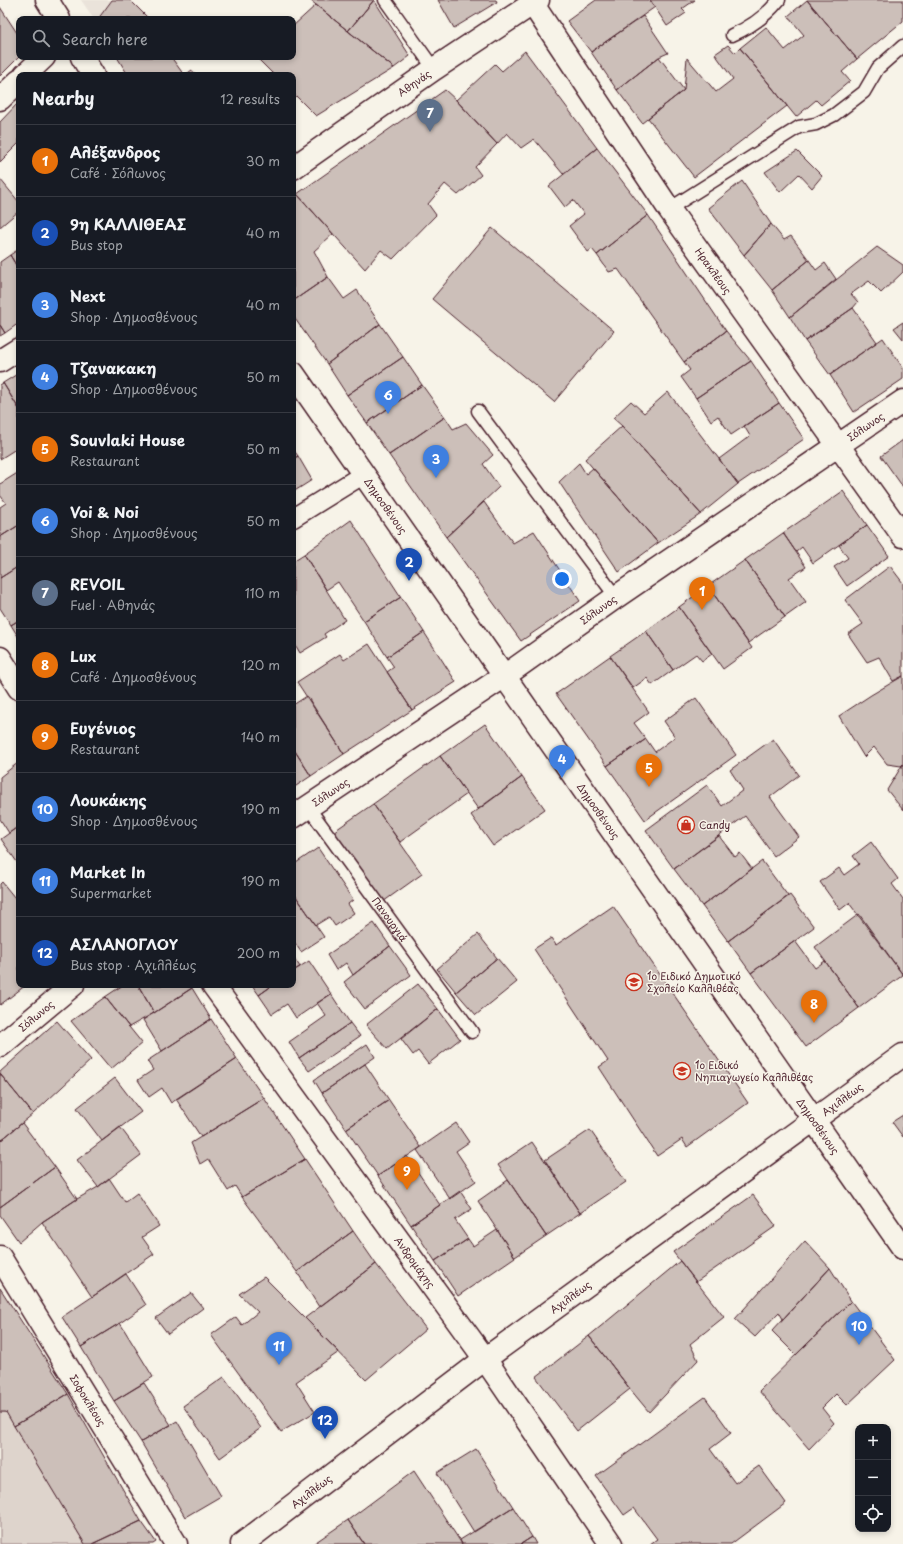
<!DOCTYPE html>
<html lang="en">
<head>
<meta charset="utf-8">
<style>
  :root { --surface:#171b24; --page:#20242c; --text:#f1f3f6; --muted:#9ea1a6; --line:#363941; --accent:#0f766e }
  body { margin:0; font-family:"Playpen Sans",sans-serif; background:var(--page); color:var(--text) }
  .controls { position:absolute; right:12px; bottom:12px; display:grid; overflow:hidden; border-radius:8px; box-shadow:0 2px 6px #0003 }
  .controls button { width:36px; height:36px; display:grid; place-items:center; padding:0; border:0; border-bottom:1px solid var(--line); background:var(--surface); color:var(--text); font:20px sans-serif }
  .you { position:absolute; left:562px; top:579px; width:14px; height:14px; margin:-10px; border:3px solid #fff; border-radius:50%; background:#1a73e8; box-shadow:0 0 0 6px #1a73e833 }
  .badge { display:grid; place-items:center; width:26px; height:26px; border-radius:50%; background:var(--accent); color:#fff; font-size:13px; font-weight:700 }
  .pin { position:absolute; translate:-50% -33px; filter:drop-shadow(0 1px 2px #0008) }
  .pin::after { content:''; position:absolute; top:21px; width:14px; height:12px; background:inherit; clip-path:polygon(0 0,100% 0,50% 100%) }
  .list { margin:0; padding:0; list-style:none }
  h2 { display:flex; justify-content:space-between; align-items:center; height:52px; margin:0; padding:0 16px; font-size:17px }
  h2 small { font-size:13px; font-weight:400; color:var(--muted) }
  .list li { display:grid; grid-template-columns:26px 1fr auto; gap:12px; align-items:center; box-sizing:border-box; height:72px; padding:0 16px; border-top:1px solid var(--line) }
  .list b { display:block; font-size:15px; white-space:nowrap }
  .list p { margin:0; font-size:13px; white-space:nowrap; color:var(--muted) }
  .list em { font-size:13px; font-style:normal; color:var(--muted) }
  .icon { flex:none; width:22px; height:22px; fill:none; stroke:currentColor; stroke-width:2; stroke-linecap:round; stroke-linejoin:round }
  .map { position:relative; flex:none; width:903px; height:1544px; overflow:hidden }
  .search { position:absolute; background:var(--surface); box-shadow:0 2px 6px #0003; left:16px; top:16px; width:280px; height:44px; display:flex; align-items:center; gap:10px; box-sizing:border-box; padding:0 14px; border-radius:8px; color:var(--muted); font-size:15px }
  .panel { position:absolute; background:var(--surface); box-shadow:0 2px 6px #0003; left:16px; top:72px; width:280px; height:916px; border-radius:8px }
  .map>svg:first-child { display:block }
  .built { fill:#eae3da }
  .green { fill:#ded4cc; stroke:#947a7c }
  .building { fill:#ccbfb9; stroke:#4a1f2b }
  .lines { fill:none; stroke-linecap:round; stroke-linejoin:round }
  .service-casing { stroke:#4a1f2b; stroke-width:15 }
  .pedestrian-casing { stroke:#4a1f2b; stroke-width:21 }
  .minor-casing { stroke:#4a1f2b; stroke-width:25 }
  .tertiary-casing { stroke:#4a1f2b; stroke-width:25 }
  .service { stroke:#f7f3e8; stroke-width:12 }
  .pedestrian { stroke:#f7f3e8; stroke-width:18 }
  .minor { stroke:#f7f3e8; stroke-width:22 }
  .tertiary { stroke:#f7f3e8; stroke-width:22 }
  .labels { text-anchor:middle; stroke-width:3; stroke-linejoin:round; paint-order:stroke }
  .street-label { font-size:10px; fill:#4a1f2b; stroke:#f7f3e8 }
  .poi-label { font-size:10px; fill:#4a1f2b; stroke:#f7f3e8; text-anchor:start }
</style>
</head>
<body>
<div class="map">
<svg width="903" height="1544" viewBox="0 0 903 1544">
  <rect width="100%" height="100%" fill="#f7f3e8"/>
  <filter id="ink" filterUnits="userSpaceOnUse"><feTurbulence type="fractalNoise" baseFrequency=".025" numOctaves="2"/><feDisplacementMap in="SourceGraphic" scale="8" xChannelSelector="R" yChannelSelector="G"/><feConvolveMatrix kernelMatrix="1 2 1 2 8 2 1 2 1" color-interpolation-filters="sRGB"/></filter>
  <g filter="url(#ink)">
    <path class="built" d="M81 0H112L98 19H94Z"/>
    <path class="green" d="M0 1412H6L85 1544H0Z"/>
    <path class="building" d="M112 0H130L149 19H98Z
      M310 0H374L348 31Z
      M374 0 410 56 394 68 348 31Z
      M438 0H496L497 2 454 28Z
      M596 0H650L655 7 591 52 567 21Z
      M650 0H695L682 9 686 13 667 26Z
      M807 0H903V21L857 59Z
      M807 0 857 59 842 72 850 81 821 105 816 100 796 117 740 48 766 27 785 50 804 35 788 16Z
      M316 5 394 68 316 116 293 93V75H274L256 57H293V26Z
      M0 7 19 36V57L0 76Z
      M643 16 668 53 659 57 617 90 591 52Z
      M728 45 735 53 740 48 787 106 694 177 648 118 684 90 687 58 716 92 733 79 715 54Z
      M525 51 597 148 563 174 534 139 521 148 507 133 497 144 456 100 495 64 502 71Z
      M117 57H171L184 75H128Z
      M659 57 684 90 642 123 617 90Z
      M192 70 196 75H185Z
      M445 90 456 100 497 144 475 167 481 175 458 195 445 184 428 204 436 215 393 259 381 250 365 269 297 194Z
      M19 102V143L0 162V122Z
      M597 148 648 215 597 255 592 249 588 252 569 226 584 214 573 200 565 207 549 186Z
      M797 151 822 176 812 188 799 174 780 192 765 172Z
      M0 179 19 202V211L0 227Z
      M742 181 771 224 744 255 708 208Z
      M297 194 333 234 314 251 328 277 293 301V197Z
      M648 215 726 331 684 362 618 269 609 272 597 255Z
      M771 224 784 240 791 236 809 260 772 290 744 255Z
      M492 228 614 331 554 402 432 299Z
      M877 247 903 265V272L881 293 869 281 851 294 858 302 853 308 805 341 790 317Z
      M19 249V270L10 255Z
      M10 255 19 270V323L5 333 0 325V262Z
      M809 260 816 270 825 263 836 279 790 317 772 290Z
      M328 277 344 299 357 290 380 324 327 364 293 316V301Z
      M853 308 877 342 830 375 805 341Z
      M903 322V339L894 328Z
      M380 324 403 357 347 395 327 364Z
      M0 325 5 333 0 336Z
      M726 331 751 361 696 398 681 377 690 370 684 362Z
      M883 338 903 368V379L854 412 830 375Z
      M403 357 422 385 367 423 347 395Z
      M751 361 779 403 731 435 718 416 711 421 696 398Z
      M19 373V409L3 383Z
      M3 383 19 409V447L0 459V385Z
      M422 385 445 417 389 455 367 423Z
      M668 392 738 484 701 514 622 426 613 418 631 401 644 413Z
      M779 403 804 439 738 484 719 459 750 436 744 426Z
      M445 417 453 429 466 423 493 455 483 464 499 487 446 537 389 455Z
      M622 426 701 514 658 543 585 459Z
      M903 440V487L881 456Z
      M293 449 298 456 293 459Z
      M298 456 312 480 293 492V459Z
      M579 463 586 474 593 468 658 543 619 572 559 482Z
      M19 472V525L0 537V507L6 503 0 495V484Z
      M843 491 867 525 813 563 802 547 796 552 783 533Z
      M484 502 513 543 534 531 580 601 521 641 446 537Z
      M351 520 401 597 364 621 338 582 326 590 304 554Z
      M19 525V566L0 578V537Z
      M867 525 889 556 847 586 834 567 848 558 839 545Z
      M783 533 806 567 789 578 806 602 785 617 745 560Z
      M304 554 345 620 324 634 326 637 300 653 293 641V561Z
      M745 560 785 617 748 643 708 586Z
      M19 566V620L11 625 0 608V578Z
      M890 566 903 583V676L893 681 879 657 867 662 848 634 863 624 845 600Z
      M708 586 752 648 723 669 679 607Z
      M401 597 424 632 387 657 364 621Z
      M679 607 712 654 702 661 696 654 673 670 646 631Z
      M19 620V638L11 625Z
      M646 631 673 670 652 685 647 678 633 688 610 656Z
      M424 632 456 682 412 710 387 672 394 667 387 657Z
      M369 644 412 710 344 754 297 682 340 654 344 660Z
      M610 656 649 712 634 723 646 739 607 766 556 694Z
      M903 676V764L901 766 887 764 874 747 864 757 839 716 871 695Z
      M307 696 344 754 311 776 293 748V705Z
      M696 698 736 755 645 820 607 766 646 739 655 752 675 737 664 721Z
      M485 724 522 777 478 809 440 756Z
      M773 739 799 775 770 797 799 837 774 856 745 816 674 869 646 830 707 785 722 806 743 790 730 770Z
      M293 748 311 776 293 788Z
      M440 756 467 794 400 842 373 804Z
      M19 762V826L9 833 0 819V777Z
      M903 764V810L887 790Z
      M522 777 545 809 493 846 471 815Z
      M373 804 422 874 380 904 330 834Z
      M19 826V865L1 839Z
      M719 836 735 857 740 853 752 869 702 906 674 869Z
      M871 842 898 879 892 884 903 899V975L849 903 840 910 820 882 839 868 844 875 859 864 853 856Z
      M318 848 353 900 348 904 354 913 335 926 329 917 316 925 293 892V865Z
      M762 861 788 896 728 941 702 906Z
      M2 882 19 903V985H26L0 1005V884Z
      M293 892 324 937 301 952 293 940Z
      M790 895 814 927 751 973 728 941Z
      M613 906 748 1103 687 1147 682 1139 657 1156 599 1067 608 1061 534 949 551 938 556 945Z
      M859 914 903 975 859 1008 815 947Z
      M374 923 390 946 353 975 346 963 336 970 327 955Z
      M478 934 497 958 456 992 437 969Z
      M795 941 815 968 825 961 859 1008 806 1047 751 973Z
      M390 946 411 975 365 1009 344 982Z
      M293 956 300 967 293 971Z
      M497 958 517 982 476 1015 456 992Z
      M309 961 331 994 296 1018 287 1004 272 1014 259 995 273 985H293V971Z
      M418 984 438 1009 387 1049 366 1025Z
      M123 985H138L154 1013 129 1027 105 997Z
      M138 985H190L192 988 154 1013Z
      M252 985H273L259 995Z
      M192 988 211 1019 162 1051 143 1020Z
      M331 994 350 1023 299 1058 289 1042 326 1016 317 1003Z
      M105 997 142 1043 111 1069 71 1021Z
      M438 1009 460 1039 428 1064 418 1051 413 1055 401 1039Z
      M211 1019 237 1059 171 1103 162 1088 149 1097 138 1080 153 1070 147 1061Z
      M57 1021 91 1060 33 1114 0 1074V1072Z
      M350 1023 360 1036 309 1071 299 1058Z
      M367 1044 375 1057 322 1093 314 1080Z
      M237 1059 264 1098 201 1137 176 1099Z
      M365 1064 389 1100 346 1129 322 1093Z
      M0 1074 33 1114 0 1141Z
      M115 1078 141 1112 102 1141 77 1108Z
      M264 1098 305 1159 242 1197 235 1186 228 1191 208 1159 200 1164 191 1143Z
      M389 1100 421 1147 378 1176 346 1129Z
      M903 1115V1137L892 1122Z
      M22 1123 55 1167 0 1207V1141Z
      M456 1123 469 1142 456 1151 476 1181 450 1199 417 1150Z
      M120 1127 141 1155 98 1187 77 1160Z
      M590 1130 626 1182 580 1213 545 1160Z
      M532 1142 580 1213 546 1236 498 1165Z
      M407 1156 440 1205 411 1225 378 1176Z
      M305 1159 353 1231 297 1272 242 1197Z
      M55 1167 77 1199 42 1222 19 1242 0 1215V1207Z
      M109 1178 125 1202 137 1193 159 1226 142 1237 154 1254 92 1297 42 1222 77 1199 98 1187Z
      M508 1180 546 1236 515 1257 478 1201Z
      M460 1191 472 1209 455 1220 468 1239 435 1261 411 1225Z
      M753 1195 776 1226 696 1282 673 1252Z
      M497 1230 515 1257 458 1296 435 1261 468 1239 473 1246Z
      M353 1231 376 1264 319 1307 297 1272Z
      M805 1241 830 1268 783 1319 779 1312 755 1337 735 1319Z
      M680 1261 724 1317 690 1344 698 1360 649 1412 630 1389 589 1336Z
      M376 1264 426 1329 366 1380 305 1318Z
      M830 1268 851 1301 796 1355 772 1331Z
      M126 1274 146 1305 120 1323 81 1347 62 1317Z
      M264 1277 339 1352 296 1382 315 1412 281 1432 211 1335 236 1317 242 1325 258 1312 239 1294Z
      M0 1288 68 1394 14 1426 6 1412H0Z
      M191 1293 203 1308 168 1334 156 1318Z
      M851 1301 895 1360 847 1405 836 1394 822 1408 834 1423 809 1449 759 1391Z
      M120 1323 153 1377 114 1401 81 1347Z
      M589 1336 630 1389 577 1431 536 1377Z
      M224 1377 261 1428 220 1458 183 1406Z
      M144 1383 171 1425 141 1442 114 1401Z
      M68 1394 141 1521 92 1544H85L14 1426Z
      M705 1397 731 1433 710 1449 735 1483 759 1466 786 1503 731 1544H650L657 1539 634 1508 624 1515 596 1476Z
      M177 1421 221 1496 185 1517 141 1442Z
      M476 1449 513 1507 474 1532 437 1473Z
      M414 1471 462 1544H364L348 1520Z
      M513 1507 532 1537 521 1544H462L460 1540Z
      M348 1520 364 1544H313Z
      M141 1521 156 1542 153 1544H92Z
      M532 1537 536 1544H521Z"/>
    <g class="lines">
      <g class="service-casing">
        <g id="service">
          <path d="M385 0 434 69"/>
          <path d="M732 35C751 27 766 16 779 0"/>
          <path d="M669 209 799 127 816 124 834 115 864 92 878 68 903 46"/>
          <path d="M478 411 616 597"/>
          <path id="s1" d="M308 807 472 1032"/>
        </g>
      </g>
      <g class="pedestrian-casing">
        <path id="pedestrian" d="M293 518 364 474"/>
      </g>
      <g class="minor-casing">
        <g id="minor">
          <path id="s2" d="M530 0 669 209 903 536"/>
          <path d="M25 75 44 57"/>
          <path d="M0 99 19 81"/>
          <path id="s3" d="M293 168 434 69 538 0"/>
          <path d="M0 361 19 349"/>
          <path d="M0 658 19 688"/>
          <path id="s4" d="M293 817 503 677 616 597 903 401"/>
          <path id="s5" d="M213 985 485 1359 611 1544"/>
          <path id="s6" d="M0 1046 73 985"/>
          <path id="s7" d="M0 1257 176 1544"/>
          <path id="s8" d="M242 1544 485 1359 903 1055"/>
        </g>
      </g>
      <g class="tertiary-casing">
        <g id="tertiary">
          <path d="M47 0 59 19"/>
          <path d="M82 57 93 75"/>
          <path id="s9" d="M293 373 903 1248"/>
        </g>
      </g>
      <use href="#service" class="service"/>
      <use href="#pedestrian" class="pedestrian"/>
      <use href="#minor" class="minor"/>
      <use href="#tertiary" class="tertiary"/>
    </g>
  </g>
  <defs>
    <g id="shop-ring" transform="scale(0.9)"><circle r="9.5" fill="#f7f3e8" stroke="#c8321e" stroke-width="1.5"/><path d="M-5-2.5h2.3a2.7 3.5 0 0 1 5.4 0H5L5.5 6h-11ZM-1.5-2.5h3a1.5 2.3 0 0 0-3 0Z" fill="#c8321e"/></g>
    <g id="school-ring" transform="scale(0.9)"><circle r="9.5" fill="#f7f3e8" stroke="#c8321e" stroke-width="1.5"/><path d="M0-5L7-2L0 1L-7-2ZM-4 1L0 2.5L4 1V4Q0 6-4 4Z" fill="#c8321e"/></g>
  </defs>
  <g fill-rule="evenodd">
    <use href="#shop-ring" x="686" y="825"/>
    <use href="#school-ring" x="634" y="982"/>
    <use href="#school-ring" x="682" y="1071"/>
  </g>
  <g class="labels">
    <g class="street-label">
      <text dy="4" stroke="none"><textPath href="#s3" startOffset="148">Αθηνάς</textPath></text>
      <text dy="4" stroke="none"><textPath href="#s2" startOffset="327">Ηρακλέους</textPath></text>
      <text dy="4" stroke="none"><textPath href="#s4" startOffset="693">Σόλωνος</textPath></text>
      <text dy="4" stroke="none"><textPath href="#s9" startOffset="162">Δημοσθένους</textPath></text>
      <text dy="4" stroke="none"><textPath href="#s4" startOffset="369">Σόλωνος</textPath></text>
      <text dy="4" stroke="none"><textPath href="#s4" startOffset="45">Σόλωνος</textPath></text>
      <text dy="4" stroke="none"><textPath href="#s9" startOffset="534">Δημοσθένους</textPath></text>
      <text dy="4" stroke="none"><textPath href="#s1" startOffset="139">Πανουργιά</textPath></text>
      <text dy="4" stroke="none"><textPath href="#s6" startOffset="47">Σόλωνος</textPath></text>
      <text dy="4" stroke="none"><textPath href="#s8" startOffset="747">Αχιλλέως</textPath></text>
      <text dy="4" stroke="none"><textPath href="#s9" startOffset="918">Δημοσθένους</textPath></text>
      <text dy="4" stroke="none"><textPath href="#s5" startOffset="343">Ανδρομάχης</textPath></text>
      <text dy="4" stroke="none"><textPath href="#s8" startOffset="411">Αχιλλέως</textPath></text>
      <text dy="4" stroke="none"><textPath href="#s7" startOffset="168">Σοφοκλέους</textPath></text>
      <text dy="4" stroke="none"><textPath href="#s8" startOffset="87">Αχιλλέως</textPath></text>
    </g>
    <g class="poi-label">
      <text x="699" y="829">Candy</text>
      <text x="647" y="980">1ο Ειδικό Δημοτικό<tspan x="647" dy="12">Σχολείο Καλλιθέας</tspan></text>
      <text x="695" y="1069">1ο Ειδικό<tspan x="695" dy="12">Νηπιαγωγείο Καλλιθέας</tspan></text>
    </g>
  </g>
</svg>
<div class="controls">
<button>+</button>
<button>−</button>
<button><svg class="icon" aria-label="locate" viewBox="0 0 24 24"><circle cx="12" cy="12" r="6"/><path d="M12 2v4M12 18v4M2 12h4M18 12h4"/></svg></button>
</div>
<div class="you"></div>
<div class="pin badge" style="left:702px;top:610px;background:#e8710a">1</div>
<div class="pin badge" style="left:409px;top:581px;background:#1a4fb4">2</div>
<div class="pin badge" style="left:436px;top:478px;background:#3f7fe0">3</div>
<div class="pin badge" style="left:562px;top:778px;background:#3f7fe0">4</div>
<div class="pin badge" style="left:649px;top:787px;background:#e8710a">5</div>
<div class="pin badge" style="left:388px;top:414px;background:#3f7fe0">6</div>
<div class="pin badge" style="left:430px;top:132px;background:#5c6f8a">7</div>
<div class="pin badge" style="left:814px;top:1023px;background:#e8710a">8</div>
<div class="pin badge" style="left:407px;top:1190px;background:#e8710a">9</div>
<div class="pin badge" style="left:859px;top:1345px;background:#3f7fe0">10</div>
<div class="pin badge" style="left:279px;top:1365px;background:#3f7fe0">11</div>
<div class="pin badge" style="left:325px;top:1439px;background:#1a4fb4">12</div>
<div class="search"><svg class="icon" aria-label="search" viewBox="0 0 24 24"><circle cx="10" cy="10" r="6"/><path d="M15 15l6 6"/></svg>Search here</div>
<section class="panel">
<h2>Nearby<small>12 results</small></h2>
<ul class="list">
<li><span class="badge" style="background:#e8710a">1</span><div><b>Αλέξανδρος</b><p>Café · Σόλωνος</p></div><em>30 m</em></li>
<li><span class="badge" style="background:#1a4fb4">2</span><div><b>9η ΚΑΛΛΙΘΕΑΣ</b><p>Bus stop</p></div><em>40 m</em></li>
<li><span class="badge" style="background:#3f7fe0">3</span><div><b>Next</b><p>Shop · Δημοσθένους</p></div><em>40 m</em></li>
<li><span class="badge" style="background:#3f7fe0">4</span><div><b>Τζανακακη</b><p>Shop · Δημοσθένους</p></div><em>50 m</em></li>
<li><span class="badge" style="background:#e8710a">5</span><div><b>Souvlaki House</b><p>Restaurant</p></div><em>50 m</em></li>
<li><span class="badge" style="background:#3f7fe0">6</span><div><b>Voi &amp; Noi</b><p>Shop · Δημοσθένους</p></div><em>50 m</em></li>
<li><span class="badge" style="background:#5c6f8a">7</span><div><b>REVOIL</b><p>Fuel · Αθηνάς</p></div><em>110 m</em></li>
<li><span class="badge" style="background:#e8710a">8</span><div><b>Lux</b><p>Café · Δημοσθένους</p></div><em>120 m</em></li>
<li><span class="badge" style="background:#e8710a">9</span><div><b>Ευγένιος</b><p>Restaurant</p></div><em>140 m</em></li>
<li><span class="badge" style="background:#3f7fe0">10</span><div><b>Λουκάκης</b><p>Shop · Δημοσθένους</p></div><em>190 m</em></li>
<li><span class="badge" style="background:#3f7fe0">11</span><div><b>Market In</b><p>Supermarket</p></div><em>190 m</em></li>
<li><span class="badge" style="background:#1a4fb4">12</span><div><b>ΑΣΛΑΝΟΓΛΟΥ</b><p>Bus stop · Αχιλλέως</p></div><em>200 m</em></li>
</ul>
</section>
</div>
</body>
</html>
